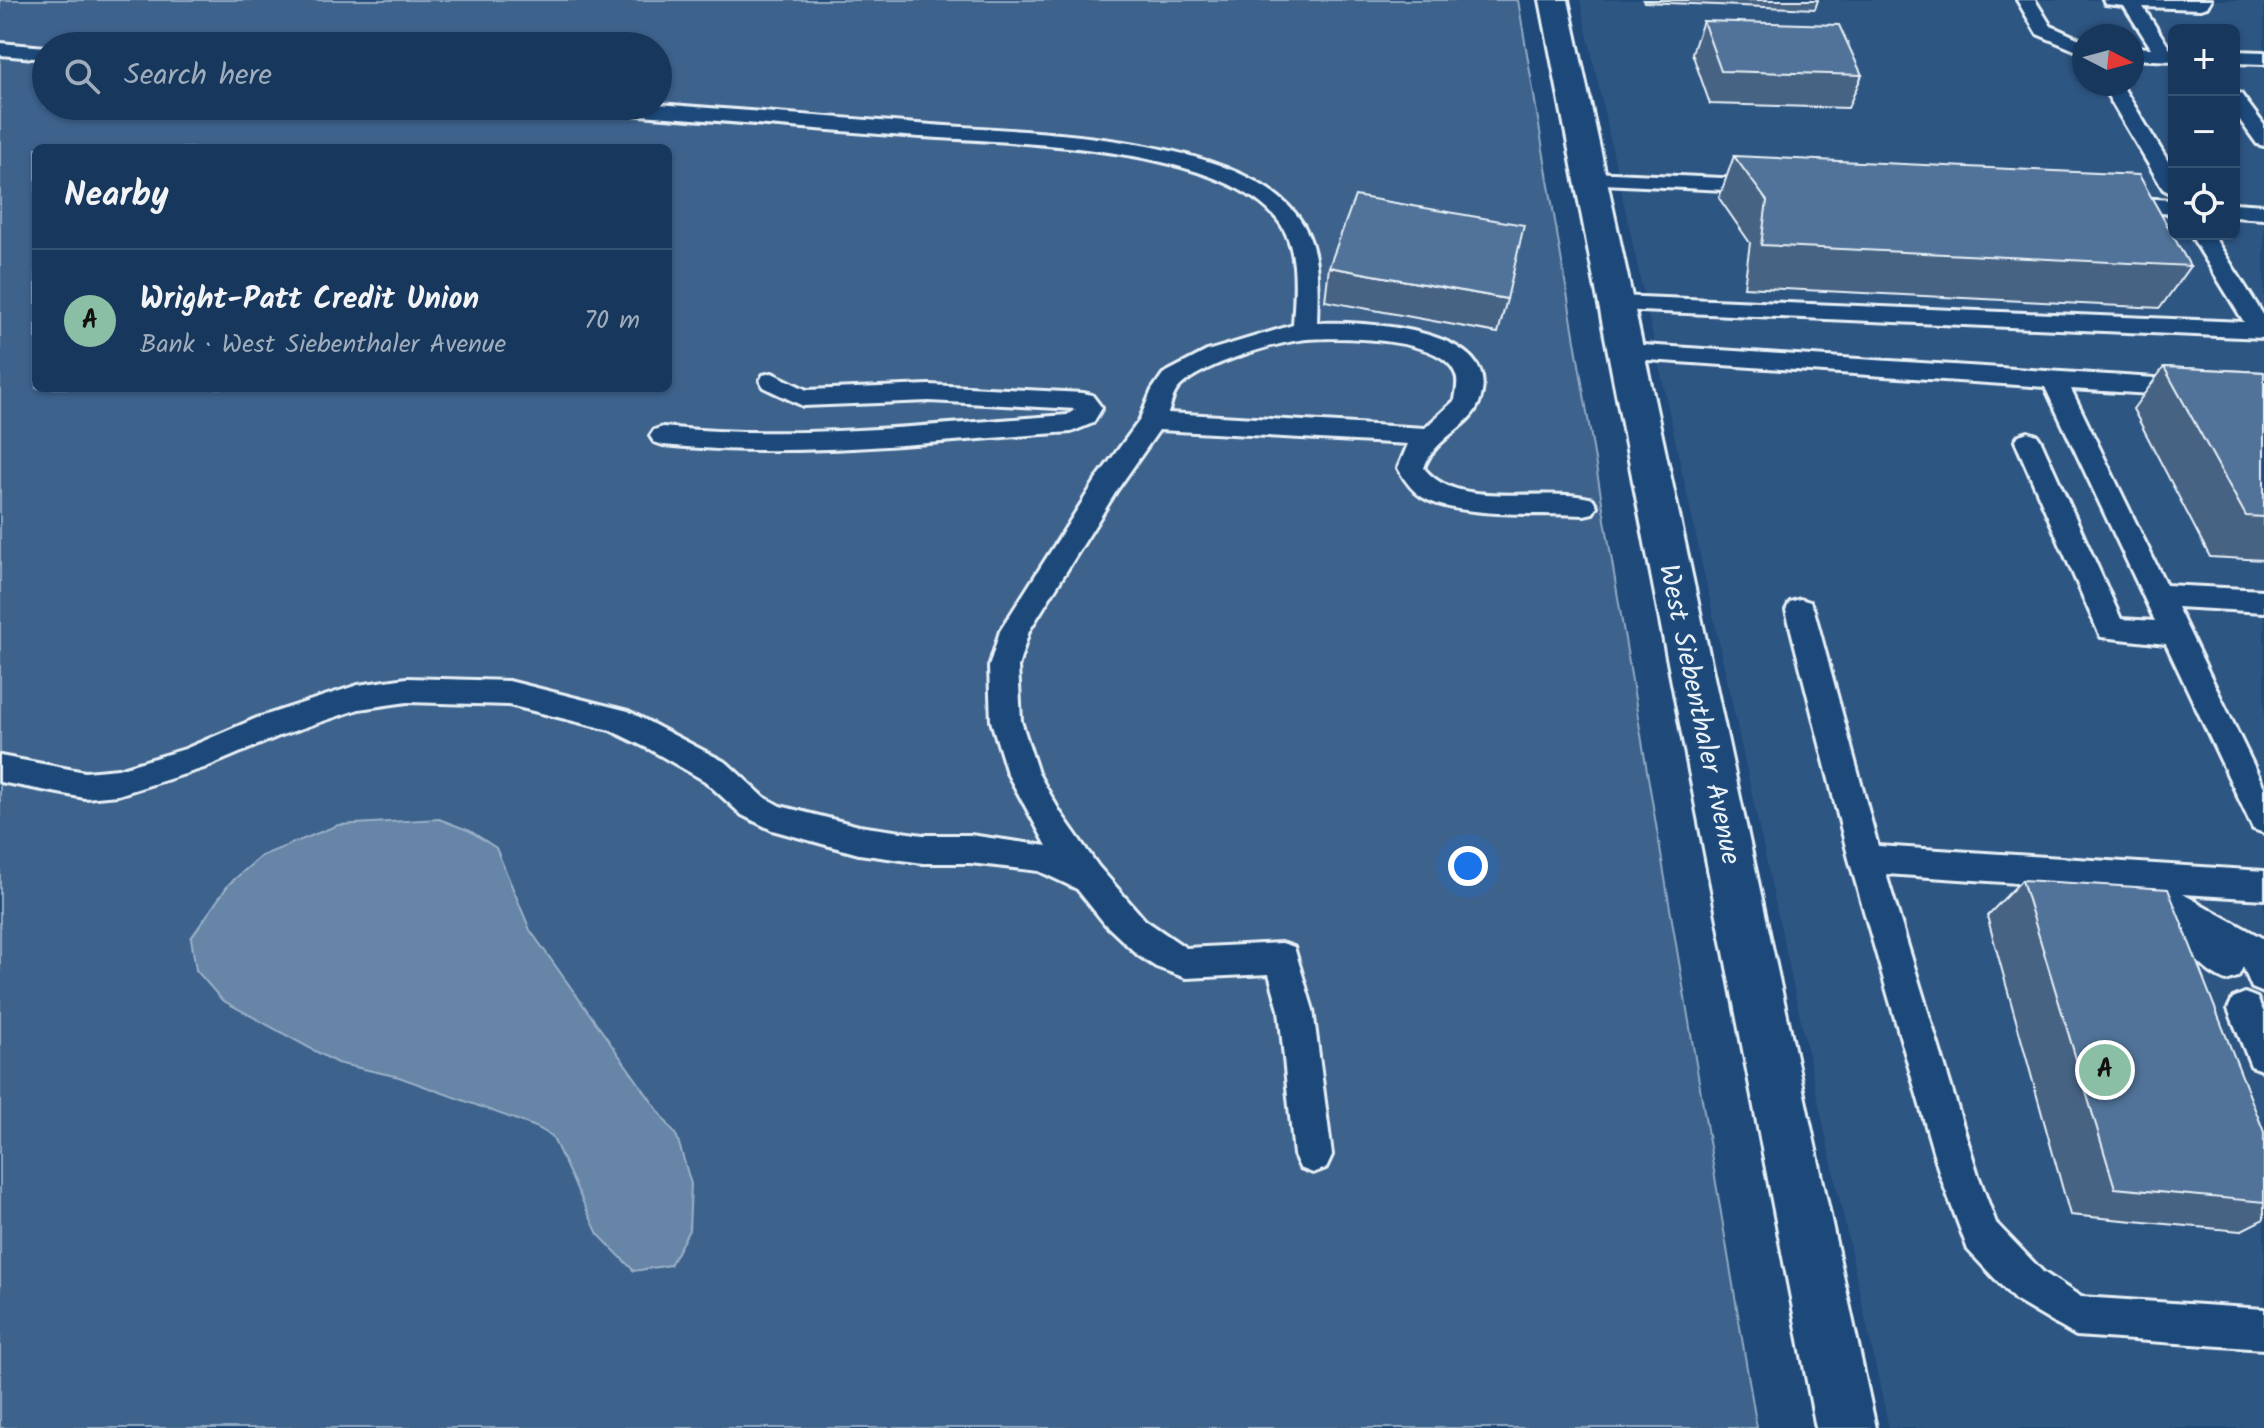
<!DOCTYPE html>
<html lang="en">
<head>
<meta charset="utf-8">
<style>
  :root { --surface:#17385c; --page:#244365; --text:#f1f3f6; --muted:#9eacbb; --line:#365272; --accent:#8abfa5 }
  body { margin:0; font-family:Kalam,sans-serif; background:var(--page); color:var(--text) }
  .controls { position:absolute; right:24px; top:24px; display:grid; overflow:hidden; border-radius:12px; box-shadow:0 2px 6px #0004 }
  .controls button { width:72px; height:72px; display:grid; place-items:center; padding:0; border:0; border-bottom:2px solid var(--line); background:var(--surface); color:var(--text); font:40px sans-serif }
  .compass { position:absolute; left:2072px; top:24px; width:72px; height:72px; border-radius:50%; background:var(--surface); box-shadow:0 2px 6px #0004; rotate:96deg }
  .you { position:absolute; left:1468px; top:866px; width:28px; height:28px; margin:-20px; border:6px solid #fff; border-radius:50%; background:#1a73e8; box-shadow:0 0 0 12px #1a73e833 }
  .badge { display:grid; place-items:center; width:52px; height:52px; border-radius:50%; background:var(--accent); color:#111; font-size:26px; font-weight:700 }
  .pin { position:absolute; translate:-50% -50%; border:4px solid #fff; box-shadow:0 2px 8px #0006 }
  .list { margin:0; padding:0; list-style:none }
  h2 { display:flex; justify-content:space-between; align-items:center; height:104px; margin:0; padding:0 32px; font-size:34px }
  h2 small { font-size:26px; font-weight:400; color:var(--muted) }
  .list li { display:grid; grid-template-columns:52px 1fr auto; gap:24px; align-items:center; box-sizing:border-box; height:144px; padding:0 32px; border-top:2px solid var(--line) }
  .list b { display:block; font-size:30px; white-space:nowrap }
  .list p { margin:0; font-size:26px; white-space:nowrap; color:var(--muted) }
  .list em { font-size:26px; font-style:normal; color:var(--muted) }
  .icon { flex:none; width:44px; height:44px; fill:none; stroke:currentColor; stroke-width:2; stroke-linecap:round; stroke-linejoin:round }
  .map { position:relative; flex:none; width:2264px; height:1428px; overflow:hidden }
  .search { position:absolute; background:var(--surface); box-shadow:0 2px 6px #0004; left:32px; top:32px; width:640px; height:88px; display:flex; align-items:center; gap:20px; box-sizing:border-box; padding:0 28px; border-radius:44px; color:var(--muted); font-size:30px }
  .panel { position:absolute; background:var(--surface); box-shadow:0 2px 6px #0004; left:32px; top:144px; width:640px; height:248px; border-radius:12px }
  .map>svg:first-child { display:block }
  .built { fill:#2e5683; fill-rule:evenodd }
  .green { fill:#3c628c; stroke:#92aac2; stroke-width:2; fill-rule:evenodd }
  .water { fill:#6685a7; stroke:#9ab0c7; stroke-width:2 }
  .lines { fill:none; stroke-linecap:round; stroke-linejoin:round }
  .lane-casing { stroke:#e8f1f8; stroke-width:6 }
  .secondary-casing { stroke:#e8f1f8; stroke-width:6 }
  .lane { fill:#1f4a7a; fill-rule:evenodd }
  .secondary { fill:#1f4a7a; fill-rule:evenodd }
  .wall { fill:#466384; stroke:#e8f1f8; stroke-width:2 }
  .building { fill:#517399; stroke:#e8f1f8; stroke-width:2 }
  .labels { text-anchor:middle; stroke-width:6; stroke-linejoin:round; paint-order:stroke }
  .street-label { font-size:28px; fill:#e8f1f8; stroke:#1f4a7a }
</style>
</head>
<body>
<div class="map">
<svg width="2264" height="1428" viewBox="0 0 2264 1428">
  <rect width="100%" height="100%" fill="#1f4a7a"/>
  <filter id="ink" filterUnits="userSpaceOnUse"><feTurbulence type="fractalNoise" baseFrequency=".0125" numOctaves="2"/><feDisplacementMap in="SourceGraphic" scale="16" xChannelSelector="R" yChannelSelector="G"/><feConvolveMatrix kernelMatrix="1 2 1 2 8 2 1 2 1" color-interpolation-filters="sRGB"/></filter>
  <g filter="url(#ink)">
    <path class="built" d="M1580 0H2264V1428H1889ZM2174 30H2234V234H2174ZM2084 36H2132V84H2084Z"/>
    <path class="green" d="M0 0H1518L1757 1428H0ZM46 46H658V106H46ZM36 148H668V388H36Z"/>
    <path class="water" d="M439 819 470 831 496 848 530 930 677 1137 691 1184 689 1230 670 1265 634 1271 598 1234 552 1136 536 1127 399 1077 337 1063 222 1000 196 970 191 938 229 884 261 856 338 825Z"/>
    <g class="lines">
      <g class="lane-casing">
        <path id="lane" d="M2017 0H2035L2051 26 2084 41V54L2037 34Z
          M2103 0H2211L2207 7 2200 9 2143 7 2170 49H2174V61L2132 59V47L2151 48 2124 6 2105 4Z
          M0 43 46 47V59L0 55Z
          M2234 51 2264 52V64L2234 63Z
          M2101 84H2121L2174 171V195L2163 189Z
          M2234 92 2241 94 2264 125V146L2257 144 2234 112Z
          M658 104C745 111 832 117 918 124 1017 132 1228 132 1295 213 1321 244 1318 285 1317 323 1361 321 1508 328 1479 403 1470 427 1434 438 1424 468 1458 512 1544 485 1593 499L1597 506 1593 513 1584 515C1543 513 1455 518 1422 497 1411 490 1404 479 1398 468L1408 444 1159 430 1117 490 1029 631 1018 667 1021 721 1038 773 1060 812 1098 866 1145 920 1186 948 1282 943 1294 947 1313 1010 1332 1155 1326 1168 1313 1173 1300 1168 1294 1155 1279 1010 1269 974 1186 978 1156 967 1139 956 1105 924 1077 889 1039 871 970 863H923L859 854 772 830 742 815 705 781 649 749 610 730 509 705 407 702 359 709 279 736 204 768 118 795 85 798 0 782V756L85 772 118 769 185 749 257 718 358 685 407 678 509 681 628 711 727 763 764 797 780 806 859 826 923 835H970L1047 846 1007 773 991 721 989 667 1000 631 1098 477 1139 421 1152 390 1163 374 1207 351 1293 325C1295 292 1300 247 1277 219 1211 140 990 143 892 135 795 127 698 119 601 112L591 106ZM1307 339C1339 337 1444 336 1456 375 1459 383 1456 392 1455 400L1425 428 1168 413C1171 406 1172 396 1177 390 1195 366 1277 342 1307 339Z
          M1591 172 1765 180 1776 186 1765 192 1583 183 1580 178Z
          M2116 197 2174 200V214L2108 209 2105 204Z
          M2234 203 2264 205V219L2234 217Z
          M2190 234H2212L2264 316V338L1617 310 1609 308 1605 303 1609 298 1617 296 2244 322Z
          M1627 344 2264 385V401L2071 389 2166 585 2264 590V612L2177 607 2264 787V833L2253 829 2166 644 2101 637 2097 629 2015 441 2019 435 2028 432 2037 435 2041 441 2121 619 2155 621 2045 387 1618 358 1615 352 1618 346Z
          M772 373 807 390 929 385 1083 393 1092 395 1102 408 1093 423 1071 432C936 441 798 459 663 445L654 442 650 436 654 430 663 427C797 441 933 424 1067 415L1076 409 929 401 803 406 763 387 760 381 763 375Z
          M1800 599 1810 602 1814 610 1878 846 2264 871V899L2183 894 2264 939V993L2252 988 2243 967 2238 977 2226 981C2206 974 2177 944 2173 923L2160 916 2149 892 1886 874 1978 1175 1996 1223 2043 1272 2081 1297 2264 1309V1349L2076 1336 2015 1300 1968 1250 1940 1175 1849 859 1786 610 1790 602Z
          M2245 993 2257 998 2264 1013V1071L2251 1066 2228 1009 2233 998Z"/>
      </g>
      <g class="secondary-casing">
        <path id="secondary" d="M1540 0H1568L1876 1428H1816Z"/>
      </g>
      <use href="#lane" class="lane"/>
      <use href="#secondary" class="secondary"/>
    </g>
    <path class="wall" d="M1643 0H1818L1815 9 1644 2Z
      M1703 21 1862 75 1848 108 1710 104 1692 53Z
      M1734 156 2190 266 2160 308 1744 287 1750 243 1719 198Z
      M1329 267 1507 299 1498 333 1325 301Z
      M2164 367 2264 372V560L2210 557 2133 409Z
      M2022 880 2264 1132V1219L2240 1231 2070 1215 1987 916Z"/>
    <path class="building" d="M1703 21 1839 25 1862 75 1721 71Z
      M1734 156 2139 175 2190 266 1761 245 1767 201Z
      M1355 196 1524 225 1507 299 1329 267Z
      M2164 367 2264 372V517L2246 516Z
      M2022 880 2168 889 2264 1132V1202L2115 1188Z"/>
  </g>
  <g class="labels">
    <g class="street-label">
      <text transform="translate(1701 714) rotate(78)" y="10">West Siebenthaler Avenue</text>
    </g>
  </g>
</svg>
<div class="controls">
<button>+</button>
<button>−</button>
<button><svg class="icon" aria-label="locate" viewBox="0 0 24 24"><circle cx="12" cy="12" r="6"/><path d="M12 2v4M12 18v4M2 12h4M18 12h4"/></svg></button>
</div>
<svg class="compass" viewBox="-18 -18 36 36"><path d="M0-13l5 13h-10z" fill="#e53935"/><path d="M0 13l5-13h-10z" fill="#9eacbb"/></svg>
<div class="you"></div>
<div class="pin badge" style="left:2105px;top:1070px">A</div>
<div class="search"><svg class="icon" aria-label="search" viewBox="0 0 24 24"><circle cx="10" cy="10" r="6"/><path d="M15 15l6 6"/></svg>Search here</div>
<section class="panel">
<h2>Nearby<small></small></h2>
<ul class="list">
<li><span class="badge">A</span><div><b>Wright-Patt Credit Union</b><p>Bank · West Siebenthaler Avenue</p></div><em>70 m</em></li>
</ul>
</section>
</div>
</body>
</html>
